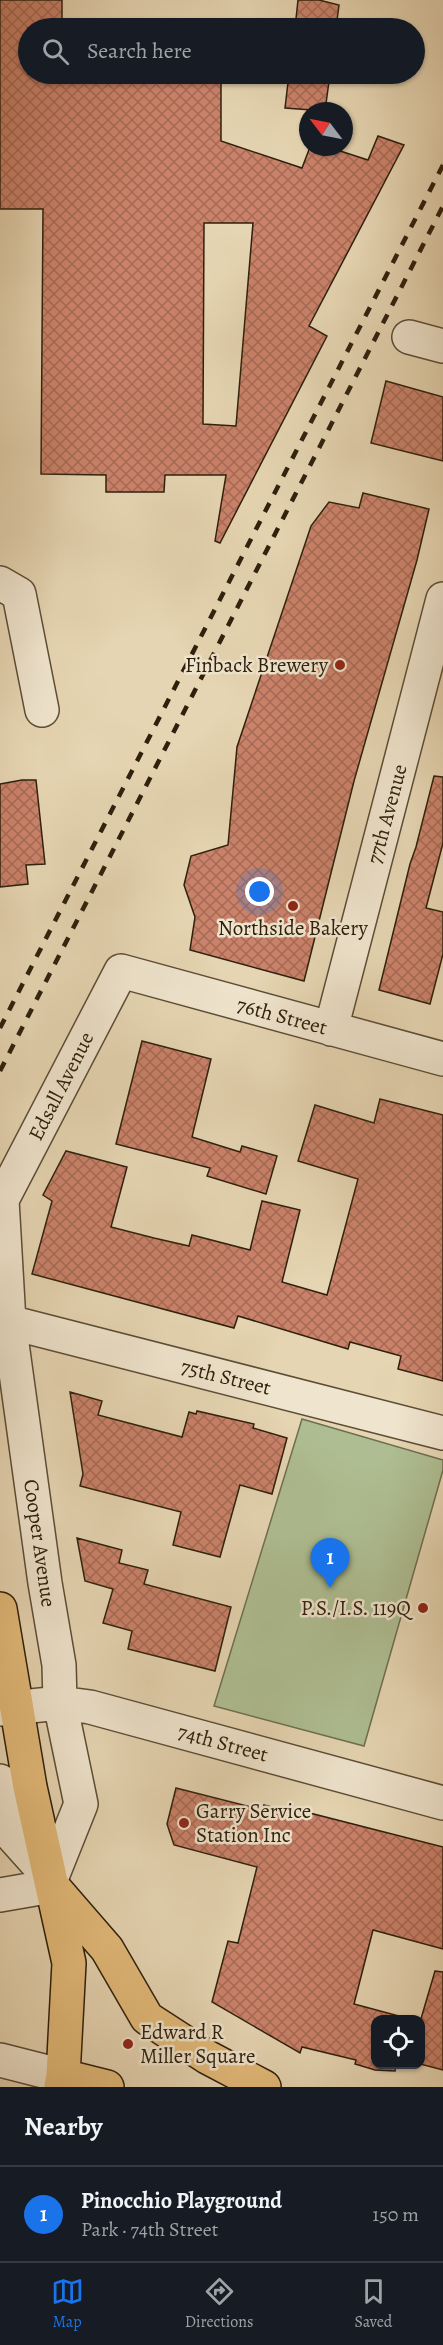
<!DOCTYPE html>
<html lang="en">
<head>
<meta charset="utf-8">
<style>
  :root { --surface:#171b24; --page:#242831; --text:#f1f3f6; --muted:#9ea1a6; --line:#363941; --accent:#1a73e8 }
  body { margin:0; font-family:Alegreya,serif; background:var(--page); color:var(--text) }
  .controls { position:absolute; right:18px; bottom:18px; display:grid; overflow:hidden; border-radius:12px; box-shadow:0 2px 4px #0004 }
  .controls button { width:54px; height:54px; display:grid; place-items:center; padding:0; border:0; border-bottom:2px solid var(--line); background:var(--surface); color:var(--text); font:30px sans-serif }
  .compass { position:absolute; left:299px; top:102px; width:54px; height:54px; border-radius:50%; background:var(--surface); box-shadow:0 2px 4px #0004; rotate:302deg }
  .you { position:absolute; left:260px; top:892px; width:21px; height:21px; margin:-15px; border:4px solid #fff; border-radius:50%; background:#1a73e8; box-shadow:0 0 0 9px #1a73e833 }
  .badge { display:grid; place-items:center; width:39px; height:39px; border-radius:50%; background:var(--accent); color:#fff; font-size:20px; font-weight:700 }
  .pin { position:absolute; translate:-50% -50px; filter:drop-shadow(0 2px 3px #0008) }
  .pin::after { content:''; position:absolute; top:32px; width:21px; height:18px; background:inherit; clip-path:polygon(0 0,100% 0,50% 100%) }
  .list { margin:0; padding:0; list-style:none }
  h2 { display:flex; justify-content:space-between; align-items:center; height:78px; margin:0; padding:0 24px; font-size:26px }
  h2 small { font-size:20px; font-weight:400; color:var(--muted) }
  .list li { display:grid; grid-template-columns:39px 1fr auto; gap:18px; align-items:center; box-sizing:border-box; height:96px; padding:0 24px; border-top:2px solid var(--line) }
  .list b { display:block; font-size:22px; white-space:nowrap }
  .list p { margin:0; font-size:20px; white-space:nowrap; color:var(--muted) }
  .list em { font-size:20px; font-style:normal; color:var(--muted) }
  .icon { flex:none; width:33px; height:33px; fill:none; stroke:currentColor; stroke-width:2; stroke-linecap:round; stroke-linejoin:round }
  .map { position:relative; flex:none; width:443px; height:2087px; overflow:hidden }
  .search { position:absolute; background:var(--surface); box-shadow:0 2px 4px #0004; left:18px; right:18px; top:18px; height:66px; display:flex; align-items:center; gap:15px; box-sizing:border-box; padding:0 21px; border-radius:33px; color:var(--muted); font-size:22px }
  .sheet { height:174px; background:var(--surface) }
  nav { display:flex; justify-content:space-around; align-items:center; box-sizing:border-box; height:84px; border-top:2px solid var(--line); background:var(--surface); font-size:16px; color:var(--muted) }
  nav a { display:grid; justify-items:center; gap:3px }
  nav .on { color:var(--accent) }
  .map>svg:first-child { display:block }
  .green { fill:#aebe92; stroke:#6e6f50; stroke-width:1.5 }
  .building { fill:url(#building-cross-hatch); stroke:#2e200d; stroke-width:1.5; fill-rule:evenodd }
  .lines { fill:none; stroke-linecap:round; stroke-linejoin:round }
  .minor-casing { stroke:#5c4d36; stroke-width:36 }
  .major-casing { stroke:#2e200d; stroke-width:36 }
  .minor { stroke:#efe4cd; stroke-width:33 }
  .major { stroke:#e3ba79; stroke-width:33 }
  .rail { stroke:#2e200d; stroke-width:4.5; stroke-dasharray:10 10; stroke-linecap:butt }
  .poi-dot { fill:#8f2418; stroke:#efe4cd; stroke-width:2 }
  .labels { text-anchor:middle; stroke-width:5; stroke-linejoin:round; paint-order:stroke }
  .poi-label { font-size:21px; fill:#2e200d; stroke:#efe4cd; text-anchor:end }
  .street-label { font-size:21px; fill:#2e200d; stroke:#efe4cd }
</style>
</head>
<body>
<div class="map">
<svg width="443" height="2087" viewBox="0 0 443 2087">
  <defs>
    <pattern id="building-cross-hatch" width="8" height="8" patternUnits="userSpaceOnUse" patternTransform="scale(1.5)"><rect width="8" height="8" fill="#cb826a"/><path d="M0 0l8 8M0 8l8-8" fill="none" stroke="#a56a56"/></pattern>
  </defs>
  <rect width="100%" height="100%" fill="#e6d5b2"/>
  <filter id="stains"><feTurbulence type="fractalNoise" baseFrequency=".00333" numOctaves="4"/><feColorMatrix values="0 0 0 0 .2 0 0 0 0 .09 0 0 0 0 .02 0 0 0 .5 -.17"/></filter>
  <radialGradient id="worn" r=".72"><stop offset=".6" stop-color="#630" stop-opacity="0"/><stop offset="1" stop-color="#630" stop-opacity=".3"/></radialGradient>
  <path class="green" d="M302 1419 443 1460V1470L364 1746 214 1706Z"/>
  <path class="building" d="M0 0H62V28H28V74H221V141L302 168 310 147H328L368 160 378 136 404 145 309 326 327 336 220 543 215 541 226 475H165L164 492H106V475L41 474 43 209H0ZM204 223H253L236 426 203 424Z
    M298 0H319L339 5 336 28H295Z
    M289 74H330L325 111 285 108Z
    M386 381 443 397V461L371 443Z
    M363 493 429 509 417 560 354 781 304 981 190 950 195 917 184 885 191 856 228 845 237 747 311 526 329 502 359 508Z
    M434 776 443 777V843L426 908 443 912V954L430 1004 379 990 410 864 416 847Z
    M22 780H36L45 864 26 865 28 884 0 887V784Z
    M142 1041 211 1059 192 1137 240 1152 242 1146 277 1156 266 1194 207 1176 210 1168 116 1144Z
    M380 1099 443 1115V1381L398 1369 401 1356 350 1342 348 1349 238 1316 234 1328 32 1274 52 1201 43 1195 66 1151 127 1167 111 1227 154 1238 189 1246 192 1235 250 1250 262 1201 300 1210 282 1282 327 1295 358 1179 298 1161 315 1105 374 1123Z
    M70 1392 102 1401 98 1415 182 1437 189 1412 196 1414 197 1411 254 1424 253 1428 287 1438 272 1494 240 1485 220 1557 173 1545 181 1512 80 1486 83 1474Z
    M77 1538 122 1550 119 1563 148 1570 144 1584 231 1607 215 1671 128 1649 132 1631 103 1623 113 1589 85 1581Z
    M176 1788 263 1810 264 1805 293 1813 294 1809 443 1847V1949L373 1930 354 2004 410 2019H375V2064H396L395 2071 375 2070 355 2064 356 2060 302 2047 300 2053 212 2002 228 1941 238 1943 257 1867 174 1845 167 1824Z
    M435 1971 443 1972V2070L420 2064V2022Z"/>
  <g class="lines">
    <g class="minor-casing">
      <path id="minor" d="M409 337 443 346
        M0 583 19 594 42 710
        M331 1029 443 599
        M9 1322 443 1433
        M0 1709 60 1703 90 1707 443 1803
        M0 1781 9 1832 51 1879 81 1804 60 1703 59 1665 45 1583 9 1322 2 1200 121 971 443 1059
        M0 1895 52 1886
        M0 2060 63 2076"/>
    </g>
    <g class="major-casing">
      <path id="major" d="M0 1609 30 1787 69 1963 63 2076 61 2087
        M55 1889 107 1949 147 2018 207 2057 264 2087
        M63 2076 107 2087"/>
    </g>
    <use href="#minor" class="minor"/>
    <use href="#major" class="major"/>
    <path class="rail" d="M0 1028 443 165
      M0 1071 443 206"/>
  </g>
  <g class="poi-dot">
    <circle cx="340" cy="665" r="6"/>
    <circle cx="293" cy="906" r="6"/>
    <circle cx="423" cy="1608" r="6"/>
    <circle cx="184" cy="1823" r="6"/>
    <circle cx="128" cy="2044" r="6"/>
  </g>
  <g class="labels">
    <g class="poi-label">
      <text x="328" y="672">Finback Brewery</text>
      <text x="293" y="935" text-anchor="middle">Northside Bakery</text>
      <text x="411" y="1615">P.S./I.S. 119Q</text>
      <text x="196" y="1818" text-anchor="start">Garry Service<tspan x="196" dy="24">Station Inc</tspan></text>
      <text x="140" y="2039" text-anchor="start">Edward R<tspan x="140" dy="24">Miller Square</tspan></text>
    </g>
    <g class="street-label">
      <text transform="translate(387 814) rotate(-75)" y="7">77th Avenue</text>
      <text transform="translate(282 1016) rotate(15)" y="7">76th Street</text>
      <text transform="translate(61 1086) rotate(-63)" y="7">Edsall Avenue</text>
      <text transform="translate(226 1377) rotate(14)" y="7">75th Street</text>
      <text transform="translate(40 1543) rotate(82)" y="7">Cooper Avenue</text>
      <text transform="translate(223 1743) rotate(15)" y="7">74th Street</text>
    </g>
  </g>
  <rect width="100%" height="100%" filter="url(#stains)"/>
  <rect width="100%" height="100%" fill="url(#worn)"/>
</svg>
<div class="controls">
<button><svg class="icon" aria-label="locate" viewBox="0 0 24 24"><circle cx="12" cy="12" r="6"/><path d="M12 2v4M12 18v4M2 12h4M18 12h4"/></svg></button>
</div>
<svg class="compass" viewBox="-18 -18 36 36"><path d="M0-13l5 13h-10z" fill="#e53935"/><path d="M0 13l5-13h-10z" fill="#9ea1a6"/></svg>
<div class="you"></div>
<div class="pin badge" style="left:330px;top:1588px">1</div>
<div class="search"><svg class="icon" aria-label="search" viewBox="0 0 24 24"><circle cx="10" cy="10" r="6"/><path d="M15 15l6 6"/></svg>Search here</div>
</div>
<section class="sheet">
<h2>Nearby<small></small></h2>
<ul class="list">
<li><span class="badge">1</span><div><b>Pinocchio Playground</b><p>Park · 74th Street</p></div><em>150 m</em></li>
</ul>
</section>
<nav>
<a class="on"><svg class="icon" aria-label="map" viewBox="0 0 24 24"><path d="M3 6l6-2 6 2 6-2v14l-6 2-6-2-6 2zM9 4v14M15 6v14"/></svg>Map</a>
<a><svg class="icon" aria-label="directions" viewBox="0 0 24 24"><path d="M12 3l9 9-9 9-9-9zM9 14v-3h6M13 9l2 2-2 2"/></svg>Directions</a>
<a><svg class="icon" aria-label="saved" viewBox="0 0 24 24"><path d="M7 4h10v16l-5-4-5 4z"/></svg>Saved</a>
</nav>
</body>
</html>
